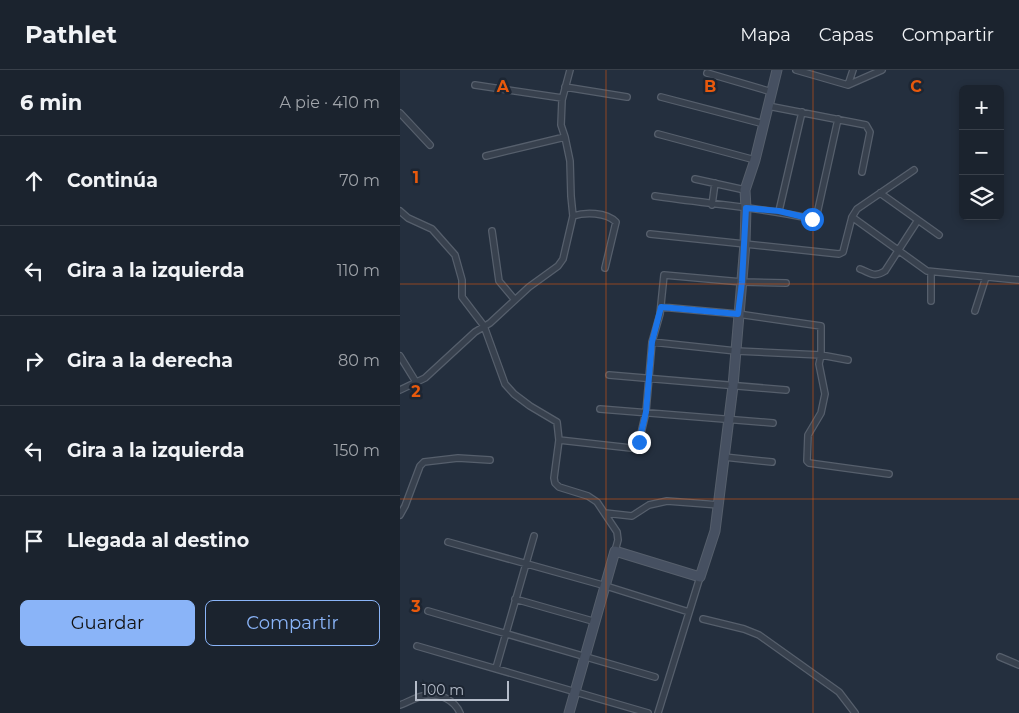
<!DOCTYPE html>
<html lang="es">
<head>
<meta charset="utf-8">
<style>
  :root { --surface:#1b232e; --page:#242b36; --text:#f1f3f6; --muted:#a0a4aa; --line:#39404a; --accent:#8ab4f8 }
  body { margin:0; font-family:Montserrat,sans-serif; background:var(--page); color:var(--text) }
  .controls { position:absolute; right:15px; top:15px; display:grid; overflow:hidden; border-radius:8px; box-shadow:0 2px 8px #0003 }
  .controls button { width:45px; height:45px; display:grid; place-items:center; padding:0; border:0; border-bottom:1px solid var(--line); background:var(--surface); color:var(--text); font:25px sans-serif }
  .scale { position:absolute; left:15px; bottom:12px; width:94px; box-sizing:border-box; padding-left:5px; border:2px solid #b4bcc9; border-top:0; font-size:14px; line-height:18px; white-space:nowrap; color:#b4bcc9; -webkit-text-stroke:4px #1d2633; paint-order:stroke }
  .stop { position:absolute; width:15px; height:15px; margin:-11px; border:4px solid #1a73e8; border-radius:50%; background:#fff }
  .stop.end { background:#1a73e8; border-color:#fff; box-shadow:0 1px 5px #0008 }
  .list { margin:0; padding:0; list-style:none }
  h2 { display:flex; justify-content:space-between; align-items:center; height:65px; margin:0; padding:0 20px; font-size:21px }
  h2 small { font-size:16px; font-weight:400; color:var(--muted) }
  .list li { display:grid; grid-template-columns:32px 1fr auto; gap:15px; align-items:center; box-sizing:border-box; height:90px; padding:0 20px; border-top:1px solid var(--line) }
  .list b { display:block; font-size:19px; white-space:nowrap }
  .list em { font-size:16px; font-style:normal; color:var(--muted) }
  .actions { display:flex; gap:10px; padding:15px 20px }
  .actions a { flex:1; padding:11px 0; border:1px solid var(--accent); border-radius:8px; text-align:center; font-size:18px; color:var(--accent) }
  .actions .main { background:var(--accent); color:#111 }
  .icon { flex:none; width:28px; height:28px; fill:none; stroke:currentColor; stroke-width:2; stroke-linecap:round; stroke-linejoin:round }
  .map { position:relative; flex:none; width:619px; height:643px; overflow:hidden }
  header { display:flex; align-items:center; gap:30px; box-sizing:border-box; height:70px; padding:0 25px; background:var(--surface); border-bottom:1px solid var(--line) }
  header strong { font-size:24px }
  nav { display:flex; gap:28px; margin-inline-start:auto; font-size:18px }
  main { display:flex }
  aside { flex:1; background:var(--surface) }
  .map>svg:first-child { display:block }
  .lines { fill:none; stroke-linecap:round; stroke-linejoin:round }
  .street-casing { stroke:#565f6c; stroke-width:8 }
  .secondary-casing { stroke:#565f6c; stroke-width:11 }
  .street { stroke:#38414e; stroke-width:5.5 }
  .secondary { stroke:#465061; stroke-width:9 }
  .route { stroke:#1a73e8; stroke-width:6 }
  .grid { fill:none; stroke:#e8590c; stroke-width:1; stroke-opacity:0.55 }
  .grid-label { font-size:16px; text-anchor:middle; font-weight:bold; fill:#e8590c; stroke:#1d2633; stroke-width:5; stroke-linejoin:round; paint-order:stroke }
</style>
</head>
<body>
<header>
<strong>Pathlet</strong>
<nav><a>Mapa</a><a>Capas</a><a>Compartir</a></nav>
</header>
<main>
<aside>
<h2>6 min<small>A pie · 410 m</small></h2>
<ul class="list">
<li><svg class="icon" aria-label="ahead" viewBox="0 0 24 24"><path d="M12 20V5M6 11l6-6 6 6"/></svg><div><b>Continúa</b></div><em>70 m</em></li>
<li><svg class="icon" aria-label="left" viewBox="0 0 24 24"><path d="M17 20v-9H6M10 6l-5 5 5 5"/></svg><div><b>Gira a la izquierda</b></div><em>110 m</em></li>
<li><svg class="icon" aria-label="right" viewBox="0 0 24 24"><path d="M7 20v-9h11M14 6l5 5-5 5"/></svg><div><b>Gira a la derecha</b></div><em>80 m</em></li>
<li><svg class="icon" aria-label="left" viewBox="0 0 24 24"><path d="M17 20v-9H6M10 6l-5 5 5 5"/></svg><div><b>Gira a la izquierda</b></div><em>150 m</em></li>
<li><svg class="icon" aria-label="arrive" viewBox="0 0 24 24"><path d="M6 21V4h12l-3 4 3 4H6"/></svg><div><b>Llegada al destino</b></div></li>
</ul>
<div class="actions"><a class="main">Guardar</a><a>Compartir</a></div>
</aside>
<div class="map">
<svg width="619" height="643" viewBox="0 0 619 643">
  <rect width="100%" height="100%" fill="#242f3e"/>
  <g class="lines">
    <g class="street-casing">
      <path id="street" d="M396 0 448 15 482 0
        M307 3 372 22
        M75 15 162 28
        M448 15 453 0
        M165 17 227 27
        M261 27 364 54
        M368 36 466 55 470 62 462 102
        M0 43 30 75
        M258 64 355 90
        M86 86 165 67
        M295 109 345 120
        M480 123 539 165
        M255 126C308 134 361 137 412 149L415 148 417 144 438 49
        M312 135 315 113
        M0 141 8 148 32 159 55 185 62 210V227L84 256 105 314 114 324 130 336 157 352 159 370 154 408 155 413 159 417 188 426 197 432 217 462 218 470 215 481
        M379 141 402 42
        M173 146C185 142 206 142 216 152L205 198
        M452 147 527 201 619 210
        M92 161 99 211 115 230
        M250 164 439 184 443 182 452 147 457 139 514 100
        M460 199C471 203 474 208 485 201L518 150
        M531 231V203
        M261 237 338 244 421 256V285L419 294 425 324 421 343 408 365 407 391 409 393 489 404
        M575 241 586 207
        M252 272 336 281 421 285 448 290
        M0 286 16 312
        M209 305 386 320
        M0 320 25 308 75 262 90 253 129 217 158 196 163 189 173 146 171 126 170 91 165 67 161 55 162 30 170 0
        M200 339 373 353
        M159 370 231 378 237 376 239 372 246 342 252 272 260 244 264 205 342 212 386 213
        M324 387 372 392
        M205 443 232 446 249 435 267 431 319 435
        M0 445 5 436 20 396 24 392 58 388 90 390
        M48 472 206 516 289 542
        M115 529 196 552
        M28 541 255 607
        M303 549 344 559 359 565 439 622 455 643
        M17 576 248 643
        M600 587 619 595
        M96 598 134 466
        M0 635C8 632 18 626 27 625 41 623 55 631 60 643
        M258 643 300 507"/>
    </g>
    <g class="secondary-casing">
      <path id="secondary" d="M169 643 215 481 300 507 315 461 333 316 345 174 346 138 345 120 355 90 377 0"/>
    </g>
    <use href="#street" class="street"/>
    <use href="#secondary" class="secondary"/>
  </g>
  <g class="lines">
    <path class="route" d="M239 372 246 342 252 272 261 237 338 244 342 212 346 138 379 141 412 149"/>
  </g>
  <path class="grid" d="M206 0V643M413 0V643M0 214H619M0 429H619"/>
  <g class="grid-label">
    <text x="103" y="22">A</text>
    <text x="310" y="22">B</text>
    <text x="516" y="22">C</text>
    <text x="16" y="113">1</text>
    <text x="16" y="327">2</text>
    <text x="16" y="542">3</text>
  </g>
</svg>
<div class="controls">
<button>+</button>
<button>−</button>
<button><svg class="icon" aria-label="layers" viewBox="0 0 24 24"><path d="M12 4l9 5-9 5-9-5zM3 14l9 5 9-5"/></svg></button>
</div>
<div class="scale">100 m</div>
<div class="stop" style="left:412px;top:149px"></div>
<div class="stop end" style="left:239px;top:372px"></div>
</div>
</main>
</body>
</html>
